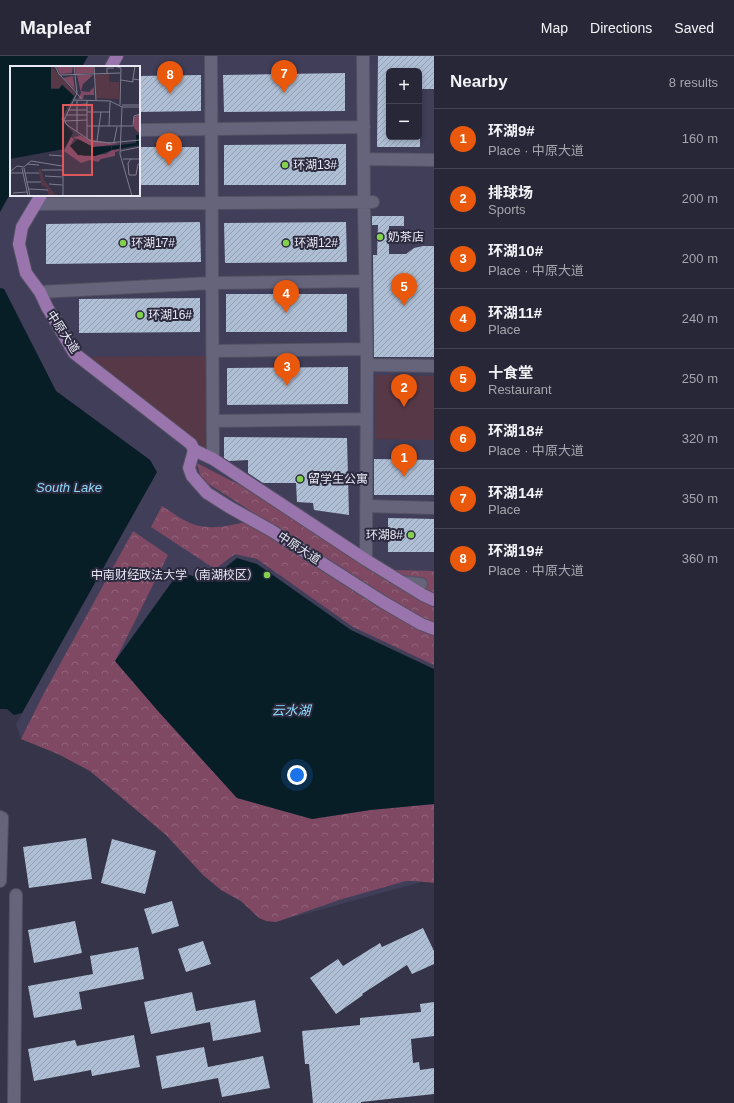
<!DOCTYPE html>
<html lang="en">
<head>
<meta charset="utf-8">
<style>
  :root { --surface:#282737; --page:#343342; --text:#f1f3f6; --muted:#a5a5ad; --line:#444452; --accent:#ea580c }
  body { margin:0; font-family:Arial,"Noto Sans SC",sans-serif; background:var(--page); color:var(--text) }
  .controls { position:absolute; right:12px; top:12px; display:grid; overflow:hidden; border-radius:6px; box-shadow:0 2px 6px #0003 }
  .controls button { width:36px; height:36px; display:grid; place-items:center; padding:0; border:0; border-bottom:1px solid var(--line); background:var(--surface); color:var(--text); font:20px sans-serif }
  .you { position:absolute; left:297px; top:719px; width:14px; height:14px; margin:-10px; border:3px solid #fff; border-radius:50%; background:#1a73e8; box-shadow:0 0 0 6px #1a73e833 }
  .badge { display:grid; place-items:center; width:26px; height:26px; border-radius:50%; background:var(--accent); color:#fff; font-size:13px; font-weight:700 }
  .pin { position:absolute; translate:-50% -33px; filter:drop-shadow(0 1px 2px #0008) }
  .pin::after { content:''; position:absolute; top:21px; width:14px; height:12px; background:inherit; clip-path:polygon(0 0,100% 0,50% 100%) }
  .list { margin:0; padding:0; list-style:none }
  h2 { display:flex; justify-content:space-between; align-items:center; height:52px; margin:0; padding:0 16px; font-size:17px }
  h2 small { font-size:13px; font-weight:400; color:var(--muted) }
  .list li { display:grid; grid-template-columns:26px 1fr auto; gap:12px; align-items:center; box-sizing:border-box; height:60px; padding:0 16px; border-top:1px solid var(--line) }
  .list b { display:block; font-size:15px; white-space:nowrap }
  .list p { margin:0; font-size:13px; white-space:nowrap; color:var(--muted) }
  .list em { font-size:13px; font-style:normal; color:var(--muted) }
  .map { position:relative; flex:none; width:434px; height:1047px; overflow:hidden }
  header { display:flex; align-items:center; gap:24px; box-sizing:border-box; height:56px; padding:0 20px; background:var(--surface); border-bottom:1px solid var(--line) }
  header strong { font-size:19px }
  nav { display:flex; gap:22px; margin-inline-start:auto; font-size:14px }
  main { display:flex }
  aside { flex:1; background:var(--surface) }
  .map>svg:first-child { display:block }
  .built { fill:#403e58; fill-rule:evenodd }
  .forest { fill:url(#forest-crowns) }
  .garden { fill:#573847 }
  .water { fill:#081e27 }
  .building { fill:url(#building-hatch) }
  .lines { fill:none; stroke-linecap:round; stroke-linejoin:round }
  .minor-casing { stroke:#525162; stroke-width:14 }
  .major-casing { stroke:#525162; stroke-width:14 }
  .minor { stroke:#66647b; stroke-width:12 }
  .major { stroke:#9a74ad; stroke-width:12 }
  .poi-dot { fill:#83d04e; stroke:#2c2a3e; stroke-width:1.5 }
  .labels { text-anchor:middle; stroke-width:4; stroke-linejoin:round; paint-order:stroke }
  .poi-label { font-size:12px; fill:#e9e9f6; stroke:#2c2a3e; text-anchor:start }
  .street-label { font-size:12px; fill:#e9e9f6; stroke:#2c2a3e }
  .water-label { font-size:13px; font-style:italic; fill:#8cdafb; stroke:#2c2a3e }
  .inset-road { fill:none; stroke:#7e7c8e; stroke-width:1 }
  .view { fill:#db585c; fill-opacity:0.15; stroke:#db585c; stroke-width:2 }
  .inset-edge { fill:none; stroke:#e9e9f6; stroke-width:2 }
</style>
</head>
<body>
<header>
<strong>Mapleaf</strong>
<nav><a>Map</a><a>Directions</a><a>Saved</a></nav>
</header>
<main>
<div class="map">
<svg width="434" height="1047" viewBox="0 0 434 1047">
  <defs>
    <pattern id="forest-crowns" width="20" height="18" patternUnits="userSpaceOnUse"><rect width="20" height="18" fill="#7f4964"/><path d="M2 6a3 3 0 1 1 6 0M12 15a3 3 0 1 1 6 0" fill="none" stroke="#91637b"/></pattern>
    <pattern id="building-hatch" width="6" height="6" patternUnits="userSpaceOnUse"><rect width="6" height="6" fill="#aebed4"/><path d="M-1 1l2-2M0 6l6-6M5 7l2-2" fill="none" stroke="#94a0b2"/></pattern>
  </defs>
  <rect width="100%" height="100%" fill="#363449"/>
  <path class="built" d="M88 0H434V827L425 825 276 866 221 834 203 819 166 779 90 715 58 698 21 683 16 668 157 416 150 404 56 335 4 233 0 232V156L11 136V139H139V11H82ZM389 15H419V81H389Z"/>
  <path class="forest" d="M197 407 263 441 370 511 394 514 434 515V568L415 561 201 423Z
    M162 450C170 455 178 461 186 465 206 476 228 470 249 465L434 578V609L353 571 257 503 235 498 215 513 151 471Z
    M133 475 168 499 115 605 158 655 237 742 312 763 370 754 434 748V827L415 825H406L339 844 276 866 266 865 259 862 241 845 221 834 203 819 166 779 90 715 58 698 21 683 43 639Z"/>
  <path class="garden" d="M205 300 207 394 84 301Z
    M375 319 434 320V384L375 383Z"/>
  <path class="water" d="M0 0H88L82 11H11V136L0 156Z
    M0 232 4 233 56 335 150 404 157 416 22 657 14 659 7 653H0Z
    M237 502 257 508 351 574 434 613V748L370 754 312 763 237 742 158 655 115 605 179 516 200 522 216 519Z"/>
  <path class="building" d="M378 0H434V33H419V15H389V81H420V91H377Z
    M345 17V55L224 56 223 19Z
    M201 19V55L139 56V20Z
    M346 88V129H224V89Z
    M139 91H199V129H139Z
    M372 160H404V170H389V198H406L414 192 423 190H434V301H374L373 199H377L378 169H372Z
    M200 166 201 206 46 208V168Z
    M346 166 347 206 225 207 224 167Z
    M226 238H347V276H226Z
    M200 242V276L79 277V243Z
    M348 311V348L227 349V312Z
    M224 381 347 382 349 459 314 454 313 447 297 446 296 427H263L248 417V404L229 405 224 402Z
    M374 403 434 404V439H374Z
    M388 462 434 463V496H388Z
    M86 782 92 823 29 832 23 791Z
    M112 783 156 795 145 838 101 827Z
    M172 845 179 870 152 878 144 853Z
    M75 865 82 897 34 907 28 874Z
    M423 872 434 895V908L412 918 407 909 362 938 363 939 336 958 310 922 338 903 343 910 380 887 382 891Z
    M203 885 211 908 186 916 178 893Z
    M138 891 144 923 79 936 82 953 34 962 28 930 93 918 90 900Z
    M192 936 196 955 255 944 261 976 213 985 210 966 151 978 144 946Z
    M434 946V980L411 983 413 1007 419 1006 420 1014 434 1012V1038L361 1046V1047H313L309 1008H305L302 975 360 969V962L421 956 420 948Z
    M134 979 140 1011 92 1020 91 1014 34 1025 28 993 75 984 77 990Z
    M204 991 208 1011 263 1000 270 1032 222 1041 218 1022 162 1033 156 1000Z"/>
  <g class="lines">
    <g class="minor-casing">
      <path id="minor" d="M211 0 213 403
        M363 0 364 147 367 309 366 504
        M139 74 364 71
        M364 103 434 104
        M36 148 373 146
        M40 236 212 227 365 225
        M213 295 366 293
        M367 309 434 310
        M213 365 366 363
        M366 450 434 452
        M402 526 421 528
        M0 761 2 762 0 825
        M14 1047 16 839"/>
    </g>
    <g class="major-casing">
      <path id="major" d="M111 11 117 0
        M41 139 22 171 19 188 26 217 40 236 47 251 74 297 191 388 194 394 213 403 366 504 423 539 434 544
        M194 394 189 412 192 420 207 437 229 451 272 475 383 546 421 568 434 573"/>
    </g>
    <use href="#minor" class="minor"/>
    <use href="#major" class="major"/>
  </g>
  <g class="poi-dot">
    <circle cx="285" cy="109" r="4"/>
    <circle cx="380" cy="181" r="4"/>
    <circle cx="123" cy="187" r="4"/>
    <circle cx="286" cy="187" r="4"/>
    <circle cx="140" cy="259" r="4"/>
    <circle cx="300" cy="423" r="4"/>
    <circle cx="411" cy="479" r="4"/>
    <circle cx="267" cy="519" r="4"/>
  </g>
  <g class="labels">
    <g class="poi-label">
      <text x="293" y="113">环湖13#</text>
      <text x="388" y="185">奶茶店</text>
      <text x="131" y="191">环湖17#</text>
      <text x="294" y="191">环湖12#</text>
      <text x="148" y="263">环湖16#</text>
      <text x="308" y="427">留学生公寓</text>
      <text x="403" y="483" text-anchor="end">环湖8#</text>
      <text x="259" y="523" text-anchor="end">中南财经政法大学（南湖校区）</text>
    </g>
    <g class="street-label">
      <text transform="translate(63 276) rotate(57)" y="4">中原大道</text>
      <text transform="translate(299 492) rotate(33)" y="4">中原大道</text>
    </g>
    <g class="water-label">
      <text x="69" y="436">South Lake</text>
      <text x="291" y="659">云水湖</text>
    </g>
  </g>
  <g transform="translate(10 10)">
    <rect width="130" height="130" fill="#363449"/>
    <path d="M46 0H63L62 7 50 8ZM65 0H83L84 7 66 8ZM67 9H83L73 18 71 25 79 26 84 21V29H74L73 33H68L71 27ZM63 10 65 24 53 12ZM130 48V68L124 62V51ZM66 67 77 73 110 78 83 81 63 71 70 70ZM61 71 64 73 60 80 73 90 96 88 102 84 109 83V85L105 86V90L91 93 88 96 80 94 71 97 54 85Z" fill="#7f4964"/>
    <path d="M41 0 65 27 64 30 52 18 49 22H41ZM28 103H31L34 114 46 130H39L36 121 32 120Z" fill="#573847"/>
    <path d="M99 8 100 24V16H109V33L86 32 85 9Z" fill="#573847"/>
    <path d="M0 0H41V23H49L52 19 64 30 51 53 63 67 54 83 0 93ZM126 69H130V79L102 84 85 90 68 89 60 80 68 73 83 81 101 80 102 84V80L126 77Z" fill="#081e27"/>
    <path class="inset-road" d="M45 0 49 8 72 33M64 0 67 27 54 54 57 59 81 75 99 77M84 0 86 34M104 0 111 2 110 39M97 8V2H104M50 9 110 7M123 13 125 0M111 14 123 16V13L130 14M64 34 100 35 112 41M67 34V65M77 34V72M62 39 77 38M112 39H130M112 41 110 88 122 130M112 41H130M58 44H77M77 46H99M56 49H77M55 55 77 54M77 60H123L124 50 130 48M99 60 100 36M87 75 91 46M104 76 107 61M98 77 130 74M110 85 130 81M39 89 53 90V130M113 93H130M121 93 118 97 119 109H126L128 98H130M17 98 29 99M12 102 18 130M14 102 20 130M32 104H52M0 106 7 100 14 101 21 95 52 100M0 107H13M15 107H29M35 110 52 111M17 116H31M39 118 52 119M19 123 38 124M3 127 17 126"/>
    <path class="view" d="M53 39H82V109H53Z"/>
    <rect width="130" height="130" class="inset-edge"/>
  </g>
</svg>
<div class="controls">
<button>+</button>
<button>−</button>
</div>
<div class="you"></div>
<div class="pin badge" style="left:404px;top:421px">1</div>
<div class="pin badge" style="left:404px;top:351px">2</div>
<div class="pin badge" style="left:287px;top:330px">3</div>
<div class="pin badge" style="left:286px;top:257px">4</div>
<div class="pin badge" style="left:404px;top:250px">5</div>
<div class="pin badge" style="left:169px;top:110px">6</div>
<div class="pin badge" style="left:284px;top:37px">7</div>
<div class="pin badge" style="left:170px;top:38px">8</div>
</div>
<aside>
<h2>Nearby<small>8 results</small></h2>
<ul class="list">
<li><span class="badge">1</span><div><b>环湖9#</b><p>Place · 中原大道</p></div><em>160 m</em></li>
<li><span class="badge">2</span><div><b>排球场</b><p>Sports</p></div><em>200 m</em></li>
<li><span class="badge">3</span><div><b>环湖10#</b><p>Place · 中原大道</p></div><em>200 m</em></li>
<li><span class="badge">4</span><div><b>环湖11#</b><p>Place</p></div><em>240 m</em></li>
<li><span class="badge">5</span><div><b>十食堂</b><p>Restaurant</p></div><em>250 m</em></li>
<li><span class="badge">6</span><div><b>环湖18#</b><p>Place · 中原大道</p></div><em>320 m</em></li>
<li><span class="badge">7</span><div><b>环湖14#</b><p>Place</p></div><em>350 m</em></li>
<li><span class="badge">8</span><div><b>环湖19#</b><p>Place · 中原大道</p></div><em>360 m</em></li>
</ul>
</aside>
</main>
</body>
</html>
